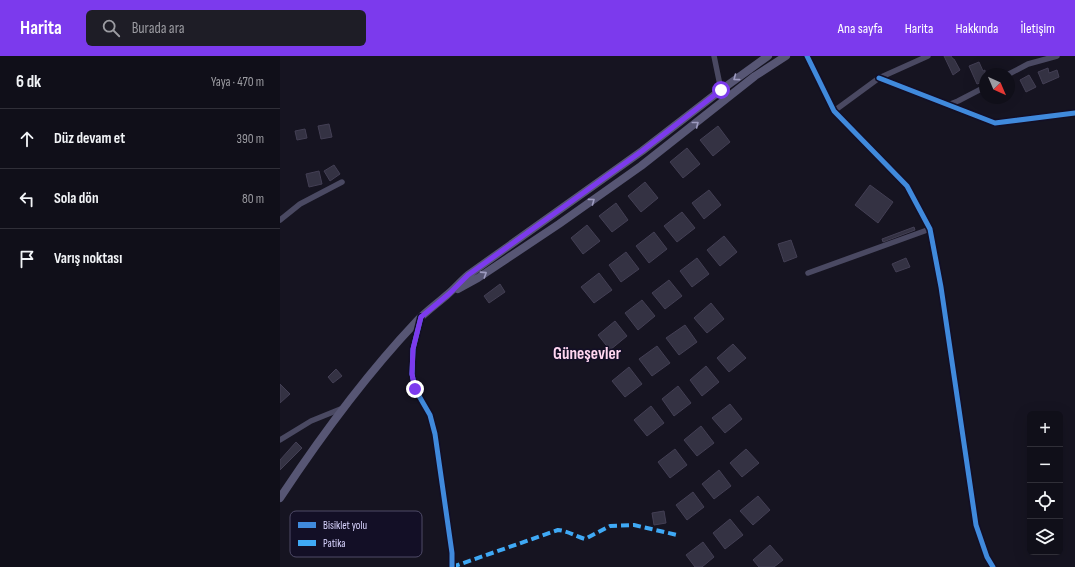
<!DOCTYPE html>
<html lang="tr">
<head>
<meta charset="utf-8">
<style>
  :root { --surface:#100f19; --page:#1e1d26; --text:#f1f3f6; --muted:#9c9ca2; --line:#302f38; --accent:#7c3aed }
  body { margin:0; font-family:"Sofia Sans Condensed",sans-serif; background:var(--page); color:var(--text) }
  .controls { position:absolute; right:12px; bottom:12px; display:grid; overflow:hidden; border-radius:6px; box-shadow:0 4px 16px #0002 }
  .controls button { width:36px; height:36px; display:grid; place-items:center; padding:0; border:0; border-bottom:1px solid var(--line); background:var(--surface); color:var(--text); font:20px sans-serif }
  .compass { position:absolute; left:699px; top:12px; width:36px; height:36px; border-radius:50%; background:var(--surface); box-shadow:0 4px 16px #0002; rotate:136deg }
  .stop { position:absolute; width:12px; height:12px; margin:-9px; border:3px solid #7c3aed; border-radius:50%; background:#fff }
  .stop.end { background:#7c3aed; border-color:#fff; box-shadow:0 1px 4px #0008 }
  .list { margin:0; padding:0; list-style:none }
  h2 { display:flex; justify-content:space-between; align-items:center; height:52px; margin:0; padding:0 16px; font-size:17px }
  h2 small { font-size:13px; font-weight:400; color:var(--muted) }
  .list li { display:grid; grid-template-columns:26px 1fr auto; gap:12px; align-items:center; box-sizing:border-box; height:60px; padding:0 16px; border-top:1px solid var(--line) }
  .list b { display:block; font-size:15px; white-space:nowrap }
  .list em { font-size:13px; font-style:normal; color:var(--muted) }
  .icon { flex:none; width:22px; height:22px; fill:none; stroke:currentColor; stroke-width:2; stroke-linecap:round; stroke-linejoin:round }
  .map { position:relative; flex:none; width:795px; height:511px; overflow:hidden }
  header { display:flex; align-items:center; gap:24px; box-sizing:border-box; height:56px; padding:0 20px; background:var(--accent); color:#fff }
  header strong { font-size:19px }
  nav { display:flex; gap:22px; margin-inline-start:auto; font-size:14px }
  .search { width:280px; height:36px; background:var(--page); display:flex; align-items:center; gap:10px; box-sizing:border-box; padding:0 14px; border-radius:6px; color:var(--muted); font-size:15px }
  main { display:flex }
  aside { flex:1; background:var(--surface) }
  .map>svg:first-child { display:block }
  .building { fill:#343243; stroke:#433f54 }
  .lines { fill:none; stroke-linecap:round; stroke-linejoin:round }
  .street { stroke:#4a4962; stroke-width:5.5 }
  .secondary { stroke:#575674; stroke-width:8 }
  .quiet { stroke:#3fa9f5; stroke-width:4; stroke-dasharray:8 4; stroke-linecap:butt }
  .cycleway-casing { stroke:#130f26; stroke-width:8 }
  .cycleway { stroke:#408adc; stroke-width:5 }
  .oneway { stroke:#9e9bc0 }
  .route { stroke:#7c3aed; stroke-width:5 }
  .labels { text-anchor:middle; stroke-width:3; stroke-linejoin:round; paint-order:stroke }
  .district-label { font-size:17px; font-weight:bold; fill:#ffd6f0; stroke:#130f26 }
  .key { fill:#130f26; stroke:#4e4a67; stroke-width:1 }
  .key-label { font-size:11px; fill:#d9d4ff }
</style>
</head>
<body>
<header>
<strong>Harita</strong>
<div class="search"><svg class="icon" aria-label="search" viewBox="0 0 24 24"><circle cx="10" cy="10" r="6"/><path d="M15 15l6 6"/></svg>Burada ara</div>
<nav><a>Ana sayfa</a><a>Harita</a><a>Hakkında</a><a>İletişim</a></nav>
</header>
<main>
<aside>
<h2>6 dk<small>Yaya · 470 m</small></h2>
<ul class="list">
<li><svg class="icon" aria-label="ahead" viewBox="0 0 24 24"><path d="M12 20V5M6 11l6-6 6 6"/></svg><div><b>Düz devam et</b></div><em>390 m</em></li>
<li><svg class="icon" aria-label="left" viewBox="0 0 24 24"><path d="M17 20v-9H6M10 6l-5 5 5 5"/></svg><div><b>Sola dön</b></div><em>80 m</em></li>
<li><svg class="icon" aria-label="arrive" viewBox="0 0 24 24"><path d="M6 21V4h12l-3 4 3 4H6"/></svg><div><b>Varış noktası</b></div></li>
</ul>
</aside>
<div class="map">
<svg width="795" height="511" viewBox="0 0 795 511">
  <rect width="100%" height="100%" fill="#161421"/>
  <path class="building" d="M664 0H671L673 3H674L680 14 673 19Z
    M699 6 703 15 705 14V25L697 28 689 10Z
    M768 12 769 17 777 14 779 21 763 28 758 16Z
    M749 19 756 31 746 36 740 24Z
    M49 68 52 81 41 83 38 70Z
    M438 70 450 86 433 100 420 84Z
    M25 73 27 82 17 84 15 75Z
    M407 92 420 108 403 122 390 106Z
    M54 109 60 118 50 125 44 115Z
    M39 115 42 128 29 131 26 118Z
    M365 126 378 142 361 156 348 140Z
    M590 129 613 146 598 167 575 149Z
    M429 134 441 149 424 163 412 147Z
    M336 147 348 164 332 176 319 160Z
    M402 156 415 172 397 186 384 170Z
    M307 169 320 185 303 198 291 182Z
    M634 171 635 174 603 186 602 183Z
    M374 176 387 193 369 207 356 190Z
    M444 180 457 196 440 210 427 194Z
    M511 184 517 201 504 206 498 188Z
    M346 196 359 213 341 226 329 209Z
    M417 202 429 218 412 231 400 215Z
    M626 202 630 211 616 216 612 208Z
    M319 217 332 234 314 247 301 231Z
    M389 224 402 240 385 253 372 237Z
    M220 228 225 236 209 247 204 240Z
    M362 244 375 260 358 274 345 257Z
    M431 247 444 263 427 277 414 262Z
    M335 265 347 280 330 294 318 279Z
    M405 269 417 286 399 299 386 282Z
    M453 288 466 302 449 316 437 302Z
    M377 290 390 307 372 320 359 303Z
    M426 310 439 326 422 340 410 324Z
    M349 311 362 328 345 341 332 325Z
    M56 313 62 320 53 327 48 321Z
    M0 328 10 338 0 347Z
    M398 330 411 347 394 360 382 343Z
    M450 348 462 363 445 377 432 362Z
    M371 350 384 367 367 380 354 364Z
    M421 370 434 387 417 400 404 384Z
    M16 386 22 392 0 414V404Z
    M395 393 407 409 390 422 378 406Z
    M466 393 479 407 462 421 450 407Z
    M439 414 451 430 434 443 422 428Z
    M413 436 424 451 407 464 396 449Z
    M478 440 490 454 473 469 460 455Z
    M384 455 386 467 374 469 372 457Z
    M450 463 463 479 445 493 433 477Z
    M423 486 434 501 422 511H415L406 499Z
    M490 489 503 504 494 511H479L473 504Z"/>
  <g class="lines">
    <path class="street" d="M434 0 441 34
      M527 0 554 55 627 130 650 173 661 231 696 469 707 501 713 511
      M729 18 748 8 777 0
      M599 22 715 67 795 57
      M668 49 678 45 705 31
      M554 55 599 22 648 0
      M0 164 20 148 62 126
      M528 217 650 173
      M141 261 133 293 132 318 135 333 150 359 155 378 172 497V511
      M0 384 31 365 63 352"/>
    <path class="secondary" d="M178 233 198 222 279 168 361 110 475 20 506 0
      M0 442C41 380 85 320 136 266 145 256 158 247 168 238 175 232 181 225 188 219L362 95 441 34 488 0"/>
    <path class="quiet" d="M172 511 278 474C288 475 295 480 305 483L330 470 354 469 397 479"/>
    <g class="cycleway-casing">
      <path id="cycleway" d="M527 0 554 55 627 130 650 173 661 231 696 469 707 501 713 511
        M599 22 715 67 795 57
        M141 261 133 293 132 318 135 333 150 359 155 378 172 497V511"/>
    </g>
    <use href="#cycleway" class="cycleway"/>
  </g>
  <defs><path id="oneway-chevron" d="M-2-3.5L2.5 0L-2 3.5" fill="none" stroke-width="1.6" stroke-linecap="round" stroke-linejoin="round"/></defs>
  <g class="oneway">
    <use href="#oneway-chevron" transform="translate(456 22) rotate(143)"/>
    <use href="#oneway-chevron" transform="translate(416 68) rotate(-38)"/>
    <use href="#oneway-chevron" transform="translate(312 145) rotate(-36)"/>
    <use href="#oneway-chevron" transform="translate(204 218) rotate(-33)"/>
  </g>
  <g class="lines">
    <path class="route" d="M135 333 132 318 133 293 141 261 170 237 188 219 362 95 441 34"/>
  </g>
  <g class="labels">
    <g class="district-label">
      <text x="307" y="303">Güneşevler</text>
    </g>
  </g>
  <rect x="10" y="455" width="132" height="46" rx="6" class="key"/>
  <rect x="18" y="466" width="18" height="6" fill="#408adc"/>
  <rect x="18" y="484" width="18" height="6" fill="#3fa9f5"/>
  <g class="key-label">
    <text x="43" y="473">Bisiklet yolu</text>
    <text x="43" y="491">Patika</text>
  </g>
</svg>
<div class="controls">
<button>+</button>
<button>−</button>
<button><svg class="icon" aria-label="locate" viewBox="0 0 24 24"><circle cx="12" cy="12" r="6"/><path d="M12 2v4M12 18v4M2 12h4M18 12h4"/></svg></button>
<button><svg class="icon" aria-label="layers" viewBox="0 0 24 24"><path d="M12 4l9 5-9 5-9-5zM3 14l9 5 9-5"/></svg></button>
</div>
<svg class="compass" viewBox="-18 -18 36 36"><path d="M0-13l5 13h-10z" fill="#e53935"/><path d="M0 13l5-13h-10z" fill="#9c9ca2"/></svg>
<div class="stop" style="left:441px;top:34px"></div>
<div class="stop end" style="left:135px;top:333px"></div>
</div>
</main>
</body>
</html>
